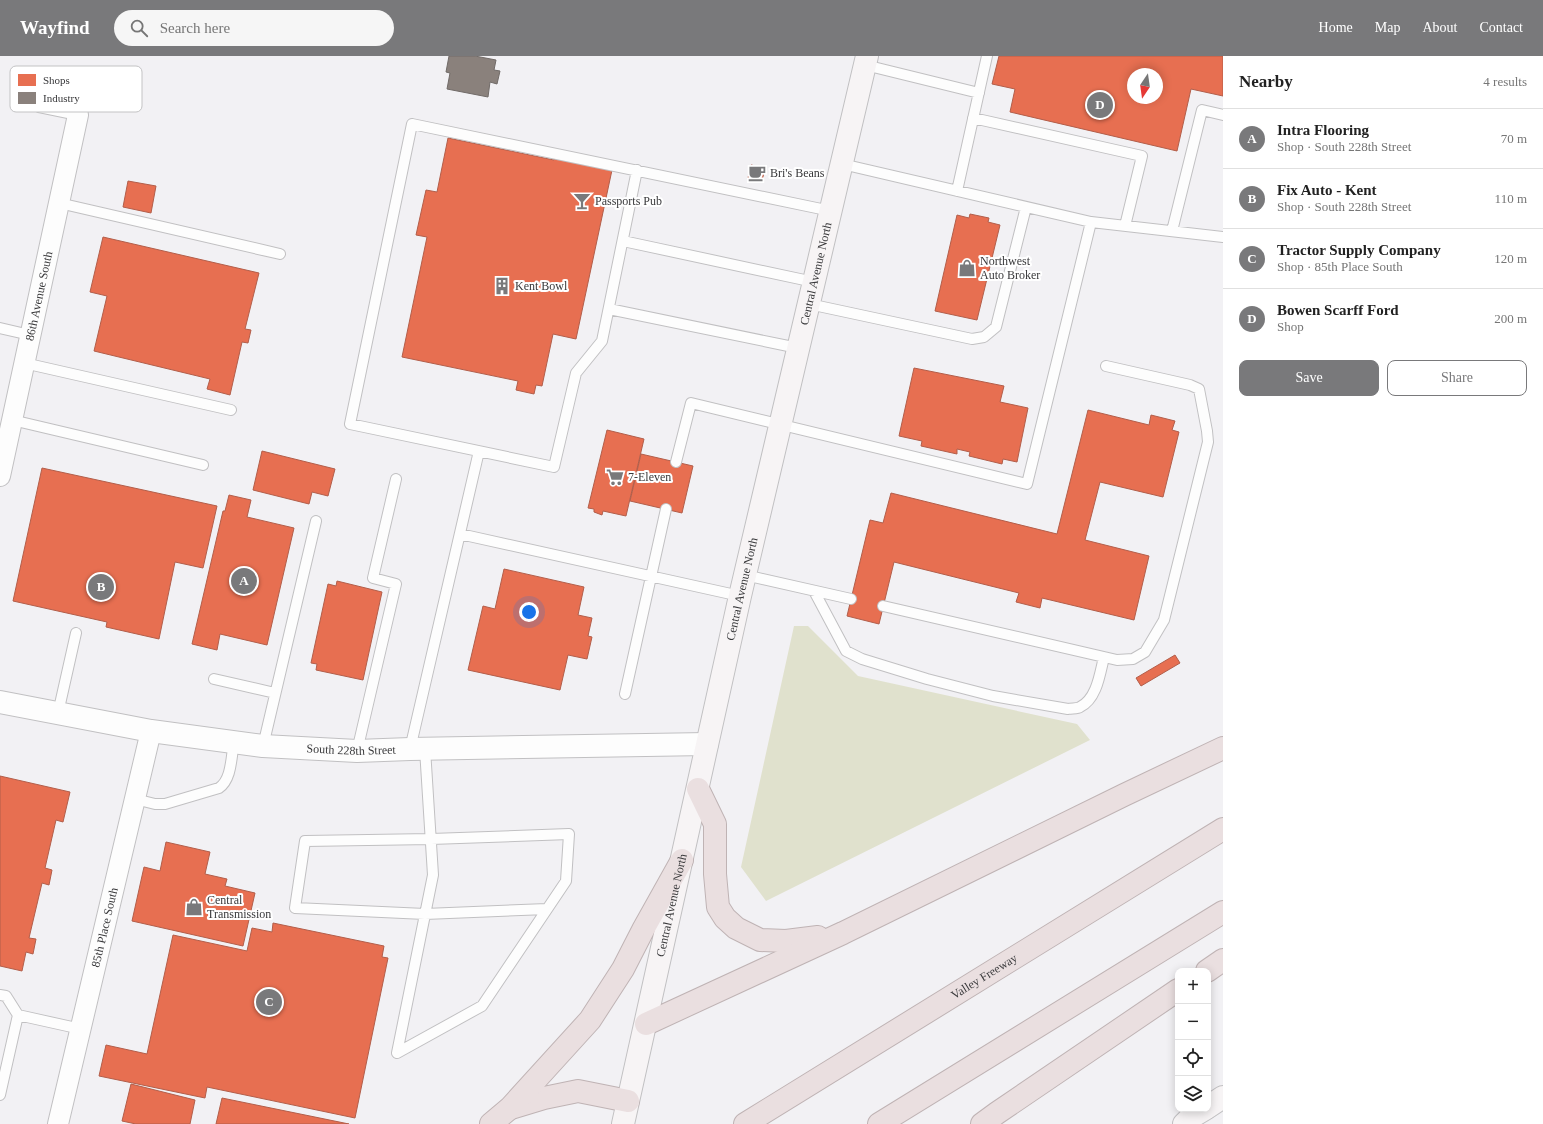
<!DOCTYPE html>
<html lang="en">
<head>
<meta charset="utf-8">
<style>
  :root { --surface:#fff; --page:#f6f6f6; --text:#222; --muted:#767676; --line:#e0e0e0; --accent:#79797b }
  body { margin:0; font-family:"Times New Roman",serif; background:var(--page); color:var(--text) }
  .controls { position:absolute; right:12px; bottom:12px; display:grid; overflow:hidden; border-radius:8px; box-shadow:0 2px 10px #0003 }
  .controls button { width:36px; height:36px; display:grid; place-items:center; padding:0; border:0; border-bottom:1px solid var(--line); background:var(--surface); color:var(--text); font:20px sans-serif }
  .compass { position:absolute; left:1127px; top:12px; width:36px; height:36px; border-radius:50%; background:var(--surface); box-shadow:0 2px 10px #0003; rotate:193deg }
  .you { position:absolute; left:529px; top:556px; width:14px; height:14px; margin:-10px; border:3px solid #fff; border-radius:50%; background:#1a73e8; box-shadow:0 0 0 6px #1a73e833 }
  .badge { display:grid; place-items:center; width:26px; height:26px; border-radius:50%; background:var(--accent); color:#fff; font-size:13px; font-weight:700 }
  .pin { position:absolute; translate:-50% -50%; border:2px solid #fff; box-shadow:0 1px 4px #0006 }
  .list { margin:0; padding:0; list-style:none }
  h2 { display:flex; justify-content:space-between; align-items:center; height:52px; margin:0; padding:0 16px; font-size:17px }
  h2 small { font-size:13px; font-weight:400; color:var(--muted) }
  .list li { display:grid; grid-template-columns:26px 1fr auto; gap:12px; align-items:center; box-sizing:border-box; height:60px; padding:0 16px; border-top:1px solid var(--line) }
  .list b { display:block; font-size:15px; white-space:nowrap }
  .list p { margin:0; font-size:13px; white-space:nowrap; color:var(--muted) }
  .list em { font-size:13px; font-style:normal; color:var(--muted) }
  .actions { display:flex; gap:8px; padding:12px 16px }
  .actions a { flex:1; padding:9px 0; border:1px solid var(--accent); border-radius:8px; text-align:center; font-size:14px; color:var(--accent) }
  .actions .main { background:var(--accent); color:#fff }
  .icon { flex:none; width:22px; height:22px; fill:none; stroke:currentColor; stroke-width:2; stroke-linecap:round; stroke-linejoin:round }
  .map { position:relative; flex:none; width:1223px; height:1068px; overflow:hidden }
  header { display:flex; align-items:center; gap:24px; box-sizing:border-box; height:56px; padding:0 20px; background:var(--accent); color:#fff }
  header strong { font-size:19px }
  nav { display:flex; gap:22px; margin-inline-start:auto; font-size:14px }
  .search { width:280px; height:36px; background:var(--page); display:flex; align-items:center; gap:10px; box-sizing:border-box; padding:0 14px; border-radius:22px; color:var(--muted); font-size:15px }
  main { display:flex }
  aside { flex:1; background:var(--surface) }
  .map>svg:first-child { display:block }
  .green { fill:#e0e1cd }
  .shops { fill:#e76f51; stroke:#b25e4a; fill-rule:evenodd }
  .industry { fill:#8a817c; stroke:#716b68 }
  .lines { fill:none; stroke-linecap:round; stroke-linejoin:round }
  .service-casing { stroke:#c1c0c2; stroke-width:12 }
  .minor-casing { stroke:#c1c0c2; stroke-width:22 }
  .tertiary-casing { stroke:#c1c0c2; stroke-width:24 }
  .secondary-casing { stroke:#c1c0c2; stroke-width:24 }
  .motorway-casing { stroke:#bfb3b4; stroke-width:24 }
  .service { stroke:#fdfdfd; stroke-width:10 }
  .minor { stroke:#fdfdfd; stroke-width:20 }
  .tertiary { stroke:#fdfdfd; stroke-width:22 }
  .secondary { stroke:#f7f4f5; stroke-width:22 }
  .motorway { stroke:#eadfe0; stroke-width:22 }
  .labels { text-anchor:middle; stroke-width:4; stroke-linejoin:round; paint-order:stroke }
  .poi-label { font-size:12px; fill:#38383a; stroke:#fff; text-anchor:start }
  .street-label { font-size:12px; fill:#38383a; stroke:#fff }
  .key { fill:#fff; stroke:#c3c3c4; stroke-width:1 }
  .key-label { font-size:11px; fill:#38383a }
</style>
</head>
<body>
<header>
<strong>Wayfind</strong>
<div class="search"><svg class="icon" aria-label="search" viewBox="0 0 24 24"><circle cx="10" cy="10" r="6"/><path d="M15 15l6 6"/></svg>Search here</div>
<nav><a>Home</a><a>Map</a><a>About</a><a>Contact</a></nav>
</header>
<main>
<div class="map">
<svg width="1223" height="1068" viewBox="0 0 1223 1068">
  <rect width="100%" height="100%" fill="#f2f1f4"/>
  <path class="green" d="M794 570H808L858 620 1077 668 1090 684 766 845 741 811Z"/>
  <path class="shops" d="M999 0H1223V40L1191 33 1177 95 1010 56 1015 33 992 28ZM1133 18H1157V42H1133Z
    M448 82 554 104V102L612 114 576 283 553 278 542 330 536 329 534 338 516 334 518 325 402 301 427 181 416 179 426 134 437 136Z
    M751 109 765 112 762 125 748 122Z
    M128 125 156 130 151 157 123 151Z
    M970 158 989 162 988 166 1000 169 977 264 935 255 957 159 969 162Z
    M103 181 259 217 245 273 251 274 248 287 242 286 230 339 207 333 210 323 94 295 107 240 90 236Z
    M914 312 1004 330 1000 346 1028 352 1017 406 1003 403 1002 408 969 400 970 396 957 393V398L921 390 922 385 899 380Z
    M1088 354 1149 369 1151 359 1175 365 1172 374 1179 376 1163 441 1100 426 1085 484 1149 500 1134 564 1042 542 1040 552 1016 546 1019 537 894 506 879 568 847 560 870 464 883 467 891 437 1057 478Z
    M607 374 644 383 626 460 603 455 602 459 594 456V453L588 452Z
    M262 395 335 413 328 440 312 436 309 448 253 434Z
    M641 398 693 410 682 457 630 445Z
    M42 412 217 450 203 512 175 506 159 583 106 571 107 566 13 545Z
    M229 439 251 444 247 461 294 472 267 589 220 578 217 594 192 588 223 455H225Z
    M504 513 584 531 578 559 592 562 588 580 592 581 587 603 568 599 560 634 468 614 483 550 495 553Z
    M337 525 382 536 363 624 316 614 317 608 311 607 328 528 336 530Z
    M1175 599 1180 607 1141 630 1136 622Z
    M0 720 70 736 63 766 56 764 45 812 52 814 49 829 42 827 29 882 36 883 33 898 26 896 22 915 0 910Z
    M166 786 210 796 205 818 227 823 225 830 255 837 243 890 132 865 144 811 160 815Z
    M273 867 384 890 382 901 388 902 355 1062 207 1031 205 1042 99 1020 106 989 147 998 173 879 247 895 252 872 272 876Z
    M131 1028 195 1044 190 1068H136L122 1065Z
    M222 1042 349 1068H216Z"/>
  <path class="industry" d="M449 0H475L496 4 494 14 500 15 497 28 490 26 488 41 447 33 450 17 446 16Z"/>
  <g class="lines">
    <g class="service-casing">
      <path id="service" d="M865 9 979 37
        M39 51 78 59
        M973 62 1142 100 1125 170
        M842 108 1091 166 1223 181
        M637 114 602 285 576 317 554 411 350 368 412 68 831 155
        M957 135 987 0
        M59 147 280 198
        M1172 175 1202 54 1223 59
        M623 185 814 226
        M809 248 972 283 984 281 996 271 1026 151
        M609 253 798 292
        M0 272 30 279
        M24 307 231 354
        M12 364 203 409
        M676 406 691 347 1027 428 1091 166
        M460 478 740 540
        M745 519 851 543
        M814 535 846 595 862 603 927 623 993 640 1068 653C1072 652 1077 653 1080 651 1097 643 1100 617 1104 601
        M883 550 1117 604 1133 603 1145 596 1164 564 1208 386 1207 375 1199 333 1190 329 1106 310
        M214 623 275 637
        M625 638 666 453
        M58 657 76 577
        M263 690 316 465
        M410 693 479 395
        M425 693 433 819 397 997 482 950 566 825 569 778 431 783 305 785 295 852 425 858 547 853
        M357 695 396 528 373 522 396 423
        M135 743 155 748H165L219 732C232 723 231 701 234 686
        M0 939 6 940 18 959
        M0 1039 18 959 81 973"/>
    </g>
    <g class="minor-casing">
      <g id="minor">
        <path id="s1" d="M0 420 78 59"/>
        <path id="s2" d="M58 1068 151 675"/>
      </g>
    </g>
    <g class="tertiary-casing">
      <g id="tertiary">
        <path id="s3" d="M0 646 151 675 263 690 357 695 410 693 707 688"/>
      </g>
    </g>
    <g class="secondary-casing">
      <g id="secondary">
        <path d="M1208 1051 1223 1041"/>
        <path id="s4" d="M623 1068 740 540 867 0"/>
        <path d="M1184 1068 1190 1062 1205 1053"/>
      </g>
    </g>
    <g class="motorway-casing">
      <g id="motorway">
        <path d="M698 733 715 768V818L718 851 725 862 736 872 760 884 786 885 818 881"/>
        <path d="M1207 915 1223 904"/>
        <path d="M646 968 843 877 1124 739 1223 692"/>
        <path d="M511 1052 544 1042 578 1035 628 1045"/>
        <path d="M491 1068 510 1052 590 964 623 913 644 872 682 804"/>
        <path id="s5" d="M745 1068 1223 773"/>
        <path d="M879 1068 1223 856"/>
        <path d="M982 1068 997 1057 1178 934"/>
      </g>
    </g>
    <use href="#service" class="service"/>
    <use href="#minor" class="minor"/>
    <use href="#tertiary" class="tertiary"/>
    <use href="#secondary" class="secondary"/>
    <use href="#motorway" class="motorway"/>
  </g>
  <defs>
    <g id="cafe-bare" transform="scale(1.38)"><path d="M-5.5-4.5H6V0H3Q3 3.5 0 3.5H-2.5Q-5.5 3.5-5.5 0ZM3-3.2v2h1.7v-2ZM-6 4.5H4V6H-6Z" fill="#79797b" stroke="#fff" stroke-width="2.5" paint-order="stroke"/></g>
    <g id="bar-bare" transform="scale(1.38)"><path d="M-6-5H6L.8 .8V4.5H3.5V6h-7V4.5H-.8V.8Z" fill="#79797b" stroke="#fff" stroke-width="2.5" paint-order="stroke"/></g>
    <g id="shop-bare" transform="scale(1.38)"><path d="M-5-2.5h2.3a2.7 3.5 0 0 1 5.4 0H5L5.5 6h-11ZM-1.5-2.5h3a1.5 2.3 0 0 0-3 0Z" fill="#79797b" stroke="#fff" stroke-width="2.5" paint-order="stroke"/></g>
    <g id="building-bare" transform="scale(1.38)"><path d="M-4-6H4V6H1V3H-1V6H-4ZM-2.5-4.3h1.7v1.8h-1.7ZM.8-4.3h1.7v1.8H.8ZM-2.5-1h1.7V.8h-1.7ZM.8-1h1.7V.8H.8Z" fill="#79797b" stroke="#fff" stroke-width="2.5" paint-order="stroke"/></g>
    <g id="supermarket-bare" transform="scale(1.38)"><path d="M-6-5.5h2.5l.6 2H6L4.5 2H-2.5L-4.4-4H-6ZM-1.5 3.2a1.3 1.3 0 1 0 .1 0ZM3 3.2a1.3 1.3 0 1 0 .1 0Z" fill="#79797b" stroke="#fff" stroke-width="2.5" paint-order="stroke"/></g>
  </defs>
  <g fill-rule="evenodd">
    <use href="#cafe-bare" x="757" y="117"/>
    <use href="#bar-bare" x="582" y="145"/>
    <use href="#shop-bare" x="967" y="212"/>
    <use href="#building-bare" x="502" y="230"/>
    <use href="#supermarket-bare" x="615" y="421"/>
    <use href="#shop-bare" x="194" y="851"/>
  </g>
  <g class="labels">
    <g class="poi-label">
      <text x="770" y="121">Bri's Beans</text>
      <text x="595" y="149">Passports Pub</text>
      <text x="980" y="209">Northwest<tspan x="980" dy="14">Auto Broker</tspan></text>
      <text x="515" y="234">Kent Bowl</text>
      <text x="628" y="425">7-Eleven</text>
      <text x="207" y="848">Central<tspan x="207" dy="14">Transmission</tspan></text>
    </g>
    <g class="street-label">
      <text dy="4" stroke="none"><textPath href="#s4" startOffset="872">Central Avenue North</textPath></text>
      <text dy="4" stroke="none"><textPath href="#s1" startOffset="184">86th Avenue South</textPath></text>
      <text dy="4" stroke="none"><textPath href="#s4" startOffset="548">Central Avenue North</textPath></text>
      <text dy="4" stroke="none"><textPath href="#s3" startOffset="355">South 228th Street</textPath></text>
      <text dy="4" stroke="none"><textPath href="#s4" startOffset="224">Central Avenue North</textPath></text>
      <text dy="4" stroke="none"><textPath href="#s2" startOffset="202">85th Place South</textPath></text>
      <text dy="4" stroke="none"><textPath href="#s5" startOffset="281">Valley Freeway</textPath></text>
    </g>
  </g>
  <rect x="10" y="10" width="132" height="46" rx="6" class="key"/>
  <rect x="18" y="18" width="18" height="12" fill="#e76f51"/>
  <rect x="18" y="36" width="18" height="12" fill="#8a817c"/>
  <g class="key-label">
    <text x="43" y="28">Shops</text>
    <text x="43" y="46">Industry</text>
  </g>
</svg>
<div class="controls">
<button>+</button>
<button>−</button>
<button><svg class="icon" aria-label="locate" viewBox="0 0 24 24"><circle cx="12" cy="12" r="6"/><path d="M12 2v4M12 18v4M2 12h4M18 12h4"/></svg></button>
<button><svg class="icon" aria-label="layers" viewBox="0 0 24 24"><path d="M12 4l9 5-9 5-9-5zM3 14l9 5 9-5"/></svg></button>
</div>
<svg class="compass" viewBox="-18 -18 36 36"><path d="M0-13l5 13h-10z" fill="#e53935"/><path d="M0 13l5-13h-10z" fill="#767676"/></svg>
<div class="you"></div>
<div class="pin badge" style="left:244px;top:525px">A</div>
<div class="pin badge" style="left:101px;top:531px">B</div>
<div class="pin badge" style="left:269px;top:946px">C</div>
<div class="pin badge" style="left:1100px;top:49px">D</div>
</div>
<aside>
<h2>Nearby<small>4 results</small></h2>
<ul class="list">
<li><span class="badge">A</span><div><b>Intra Flooring</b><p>Shop · South 228th Street</p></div><em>70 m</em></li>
<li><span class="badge">B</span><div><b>Fix Auto - Kent</b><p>Shop · South 228th Street</p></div><em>110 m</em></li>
<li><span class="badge">C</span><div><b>Tractor Supply Company</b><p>Shop · 85th Place South</p></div><em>120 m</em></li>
<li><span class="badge">D</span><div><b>Bowen Scarff Ford</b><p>Shop</p></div><em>200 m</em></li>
</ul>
<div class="actions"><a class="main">Save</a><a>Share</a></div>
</aside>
</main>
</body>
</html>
